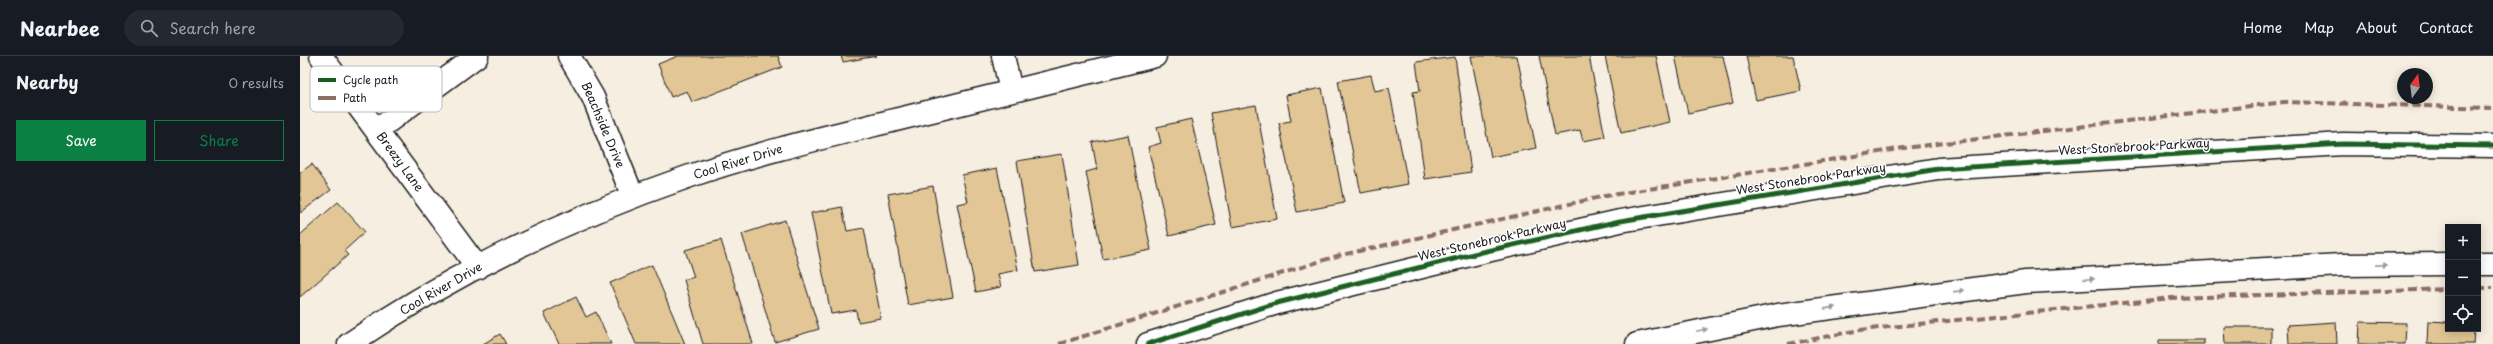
<!DOCTYPE html>
<html lang="en">
<head>
<meta charset="utf-8">
<style>
  :root { --surface:#171b24; --page:#242831; --text:#f1f3f6; --muted:#9ea1a6; --line:#363941; --accent:#0b8043 }
  body { margin:0; font-family:"Playpen Sans",sans-serif; background:var(--page); color:var(--text) }
  .controls { position:absolute; right:12px; bottom:12px; display:grid; overflow:hidden; border-radius:0px; box-shadow:0 2px 10px #0003 }
  .controls button { width:36px; height:36px; display:grid; place-items:center; padding:0; border:0; border-bottom:1px solid var(--line); background:var(--surface); color:var(--text); font:20px sans-serif }
  .compass { position:absolute; left:2097px; top:12px; width:36px; height:36px; border-radius:50%; background:var(--surface); box-shadow:0 2px 10px #0003; rotate:14deg }
  .list { margin:0; padding:0; list-style:none }
  h2 { display:flex; justify-content:space-between; align-items:center; height:52px; margin:0; padding:0 16px; font-size:17px }
  h2 small { font-size:13px; font-weight:400; color:var(--muted) }
  .actions { display:flex; gap:8px; padding:12px 16px }
  .actions a { flex:1; padding:9px 0; border:1px solid var(--accent); border-radius:0px; text-align:center; font-size:14px; color:var(--accent) }
  .actions .main { background:var(--accent); color:#fff }
  .icon { flex:none; width:22px; height:22px; fill:none; stroke:currentColor; stroke-width:2; stroke-linecap:round; stroke-linejoin:round }
  .map { position:relative; flex:none; width:2193px; height:288px; overflow:hidden }
  header { display:flex; align-items:center; gap:24px; box-sizing:border-box; height:56px; padding:0 20px; background:var(--surface); border-bottom:1px solid var(--line) }
  header strong { font-size:19px }
  nav { display:flex; gap:22px; margin-inline-start:auto; font-size:14px }
  .search { width:280px; height:36px; background:var(--page); display:flex; align-items:center; gap:10px; box-sizing:border-box; padding:0 14px; border-radius:22px; color:var(--muted); font-size:15px }
  main { display:flex }
  aside { flex:1; background:var(--surface) }
  .map>svg:first-child { display:block }
  .building { fill:#e2c696; stroke:#1c1c1c }
  .lines { fill:none; stroke-linecap:round; stroke-linejoin:round }
  .minor-casing { stroke:#1c1c1c; stroke-width:25 }
  .tertiary-casing { stroke:#1c1c1c; stroke-width:25 }
  .minor { stroke:#fff; stroke-width:22 }
  .tertiary { stroke:#fff; stroke-width:22 }
  .quiet { stroke:#8d6e63; stroke-width:4; stroke-dasharray:8 4; stroke-linecap:butt }
  .cycleway-casing { stroke:#fff; stroke-width:8 }
  .cycleway { stroke:#1b5e20; stroke-width:5 }
  .oneway { fill:#999 }
  .labels { text-anchor:middle; stroke-width:3; stroke-linejoin:round; paint-order:stroke }
  .street-label { font-size:12px; fill:#1c1c1c; stroke:#fff }
  .key { fill:#fff; stroke:#bbb; stroke-width:1 }
  .key-label { font-size:11px; fill:#1c1c1c }
</style>
</head>
<body>
<header>
<strong>Nearbee</strong>
<div class="search"><svg class="icon" aria-label="search" viewBox="0 0 24 24"><circle cx="10" cy="10" r="6"/><path d="M15 15l6 6"/></svg>Search here</div>
<nav><a>Home</a><a>Map</a><a>About</a><a>Contact</a></nav>
</header>
<main>
<aside>
<h2>Nearby<small>0 results</small></h2>
<ul class="list">
</ul>
<div class="actions"><a class="main">Save</a><a>Share</a></div>
</aside>
<div class="map">
<svg width="2193" height="288" viewBox="0 0 2193 288">
  <rect width="100%" height="100%" fill="#f6eee0"/>
  <filter id="ink" filterUnits="userSpaceOnUse"><feTurbulence type="fractalNoise" baseFrequency=".025" numOctaves="2"/><feDisplacementMap in="SourceGraphic" scale="8" xChannelSelector="R" yChannelSelector="G"/><feConvolveMatrix kernelMatrix="1 2 1 2 8 2 1 2 1" color-interpolation-filters="sRGB"/></filter>
  <g filter="url(#ink)">
    <path class="building" d="M378 0H478L482 11 392 46 387 35 371 41 358 8Z
      M541 0H577L543 6Z
      M1171 0H1217L1236 92 1191 101Z
      M1239 0H1289L1305 81 1283 85 1280 74 1255 79Z
      M1305 0H1356L1370 66 1321 77Z
      M1375 0H1423L1433 47 1388 57Z
      M1446 0H1493L1501 35 1456 44Z
      M1155 1 1171 116 1125 123 1113 36 1120 35 1116 6Z
      M1071 19 1075 35 1089 32 1108 128 1061 137 1038 25Z
      M1022 32 1044 147 997 156 979 67 991 65 986 39Z
      M956 49 977 163 932 171 911 57Z
      M891 63 916 169 869 180 848 91 861 87 857 71Z
      M828 79 851 194 803 203 786 116 797 113 792 86Z
      M762 98 779 209 735 216 717 105Z
      M12 108 31 134 0 157V117Z
      M697 112 718 214 698 218 701 231 676 236 657 148 668 146 662 119Z
      M633 130 653 241 608 249 588 138Z
      M38 146 65 176 44 195 48 199 0 241V179Z
      M542 151 547 175 564 172 581 262 558 266 556 254 531 258 511 157Z
      M485 164 519 273 475 286 442 178Z
      M421 184 453 288H403L384 224 394 221 385 194Z
      M352 209 385 288H336L310 227Z
      M276 241 286 261 296 256 311 288H259L244 257Z
      M2128 265 2148 266V273H2174L2173 288H2127Z
      M2036 266 2037 288H1989L1988 269Z
      M2060 266 2106 267 2105 288H2059Z
      M1924 271H1971V288H1925Z
      M200 278 206 288H183Z
      M1859 284H1904V288H1859Z"/>
    <g class="lines">
      <g class="minor-casing">
        <path id="minor" d="M21 0 178 212
          M269 0 293 41 333 141
          M703 0 711 35
          M77 74 177 0
          M49 288C153 217 271 161 390 120 457 97 526 81 595 64 682 43 768 21 855 0"/>
      </g>
      <g class="tertiary-casing">
        <path id="tertiary" d="M2178 208H2193
          M848 288 977 247 1182 196 1320 165 1638 113 2043 88 2193 90
          M1337 288 1478 259 1726 226 2042 209 2148 208"/>
      </g>
      <use href="#minor" class="minor"/>
      <use href="#tertiary" class="tertiary"/>
      <path class="quiet" d="M2178 232H2193
        M759 288 1037 200 1305 140 1604 92 1984 46 2193 52
        M1488 288 1560 274 1872 242 2148 233"/>
      <g class="cycleway-casing">
        <path id="cycleway" d="M848 288 977 247 1182 196 1320 165 1638 113 2043 88 2193 90"/>
      </g>
      <use href="#cycleway" class="cycleway"/>
    </g>
    <defs><path id="oneway-solid" d="M-6-.8H1V-3.2L6.5 0L1 3.2V.8H-6Z"/></defs>
    <g class="oneway">
      <use href="#oneway-solid" transform="translate(2081 209) rotate(-1)"/>
      <use href="#oneway-solid" transform="translate(1789 223) rotate(-3)"/>
      <use href="#oneway-solid" transform="translate(1659 235) rotate(-8)"/>
      <use href="#oneway-solid" transform="translate(1530 252) rotate(-8)"/>
      <use href="#oneway-solid" transform="translate(1402 274) rotate(-12)"/>
    </g>
  </g>
  <g class="labels">
    <g class="street-label">
      <text transform="translate(303 69) rotate(67)" y="4">Beachside Drive</text>
      <text transform="translate(1834 91) rotate(-3)" y="4">West Stonebrook Parkway</text>
      <text transform="translate(100 106) rotate(54)" y="4">Breezy Lane</text>
      <text transform="translate(438 106) rotate(-17)" y="4">Cool River Drive</text>
      <text transform="translate(1511 123) rotate(-9)" y="4">West Stonebrook Parkway</text>
      <text transform="translate(1192 184) rotate(-13)" y="4">West Stonebrook Parkway</text>
      <text transform="translate(141 233) rotate(-30)" y="4">Cool River Drive</text>
    </g>
  </g>
  <rect x="10" y="10" width="132" height="46" rx="6" class="key"/>
  <rect x="18" y="22" width="18" height="4" fill="#1b5e20"/>
  <rect x="18" y="40" width="18" height="4" fill="#8d6e63"/>
  <g class="key-label">
    <text x="43" y="28">Cycle path</text>
    <text x="43" y="46">Path</text>
  </g>
</svg>
<div class="controls">
<button>+</button>
<button>−</button>
<button><svg class="icon" aria-label="locate" viewBox="0 0 24 24"><circle cx="12" cy="12" r="6"/><path d="M12 2v4M12 18v4M2 12h4M18 12h4"/></svg></button>
</div>
<svg class="compass" viewBox="-18 -18 36 36"><path d="M0-13l5 13h-10z" fill="#e53935"/><path d="M0 13l5-13h-10z" fill="#9ea1a6"/></svg>
</div>
</main>
</body>
</html>
